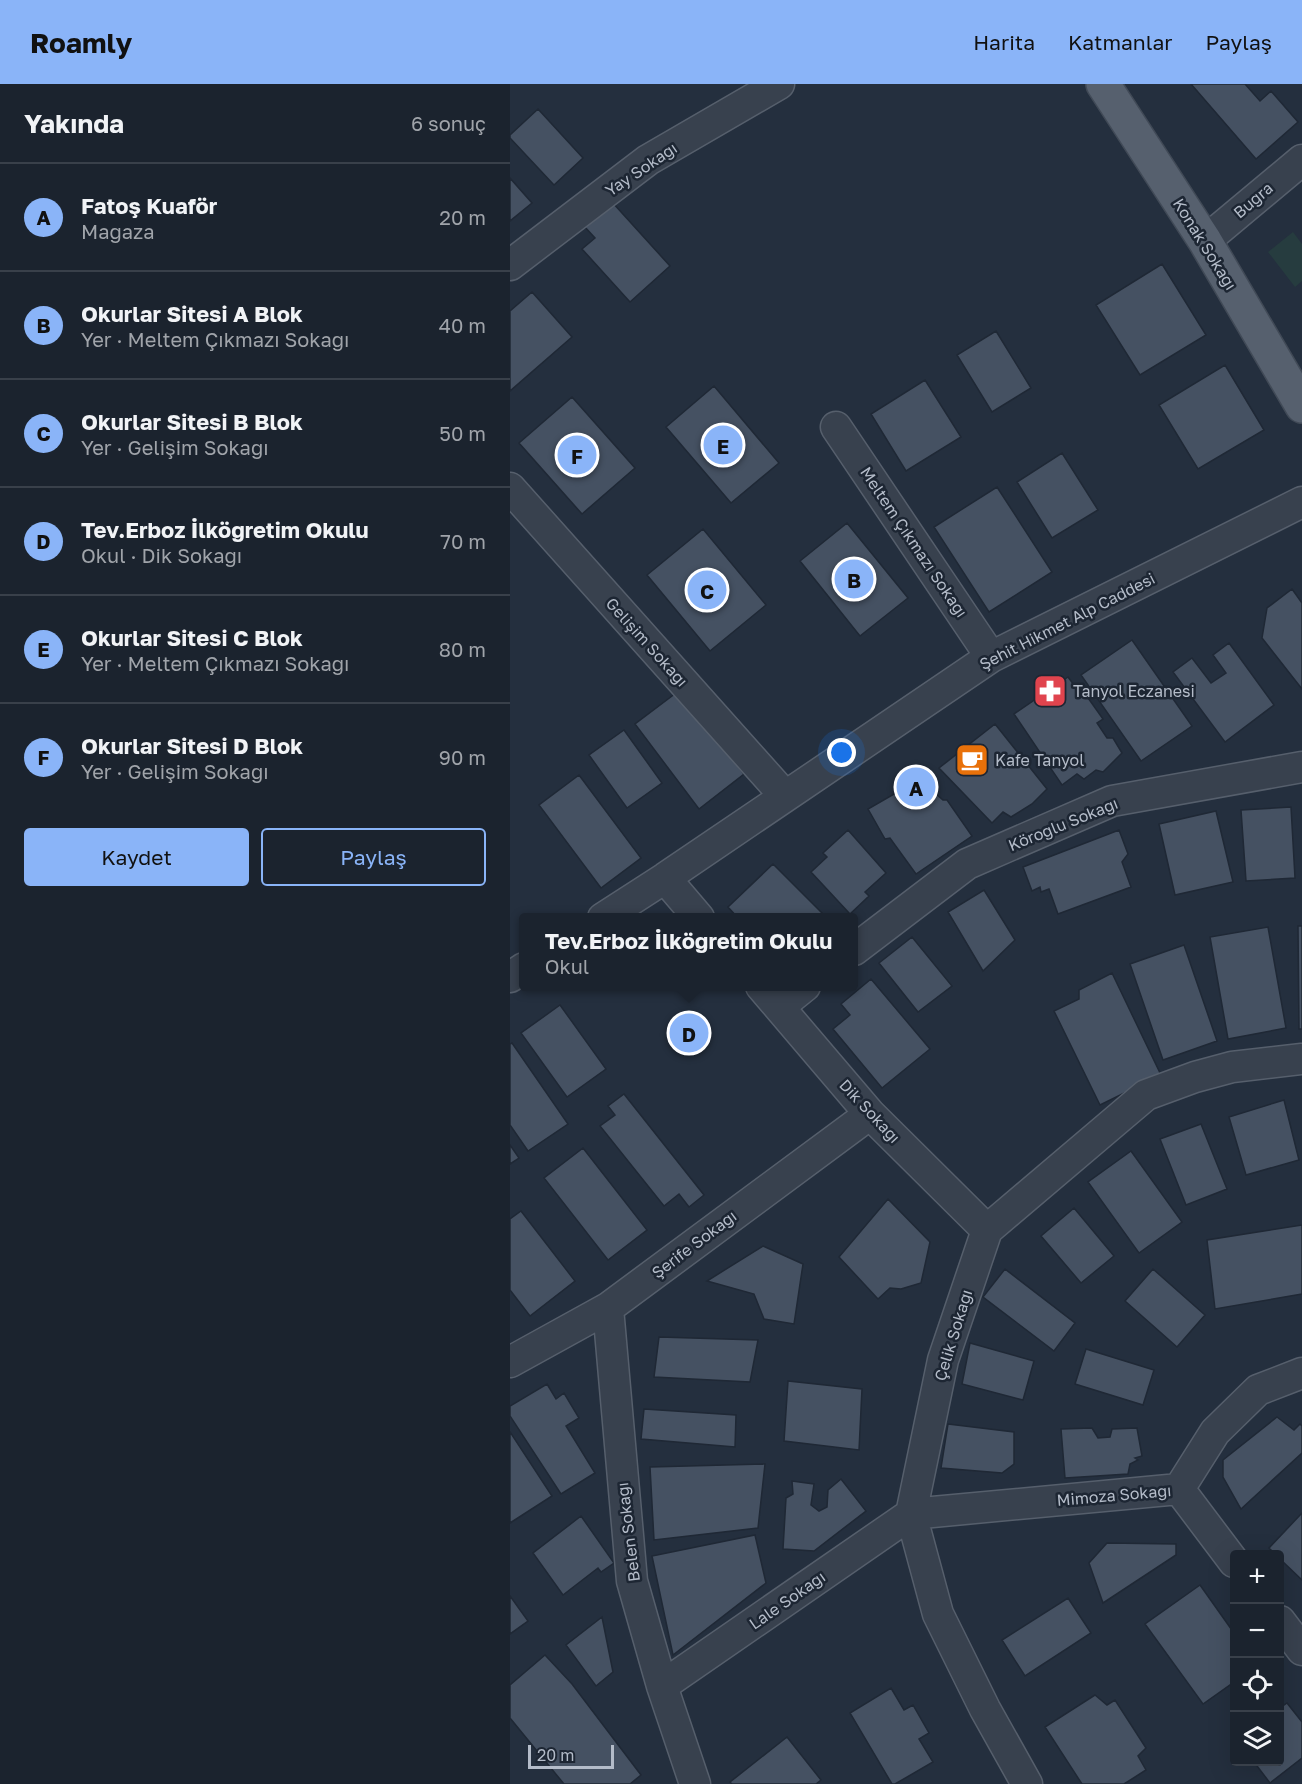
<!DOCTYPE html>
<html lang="tr">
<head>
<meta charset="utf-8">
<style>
  :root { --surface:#1b232e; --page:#242b36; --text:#f1f3f6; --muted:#a0a4aa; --line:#39404a; --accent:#8ab4f8 }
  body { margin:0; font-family:"Golos Text",sans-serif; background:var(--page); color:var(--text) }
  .controls { position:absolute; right:18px; bottom:18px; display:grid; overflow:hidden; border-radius:6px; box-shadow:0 6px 24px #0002 }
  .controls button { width:54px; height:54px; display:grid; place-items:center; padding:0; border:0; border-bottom:2px solid var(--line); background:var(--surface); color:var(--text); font:30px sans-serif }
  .scale { position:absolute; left:18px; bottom:15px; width:86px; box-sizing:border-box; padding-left:6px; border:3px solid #b4bcc9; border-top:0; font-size:16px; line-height:21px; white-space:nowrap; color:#b4bcc9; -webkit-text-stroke:4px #1d2633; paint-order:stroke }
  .you { position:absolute; left:332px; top:669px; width:21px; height:21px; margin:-15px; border:4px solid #fff; border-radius:50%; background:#1a73e8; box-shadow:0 0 0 9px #1a73e833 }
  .badge { display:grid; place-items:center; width:39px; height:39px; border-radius:50%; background:var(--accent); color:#111; font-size:20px; font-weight:700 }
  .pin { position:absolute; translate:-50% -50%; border:3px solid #fff; box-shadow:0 2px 6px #0006 }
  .popup { position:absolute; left:9px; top:829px; width:339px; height:78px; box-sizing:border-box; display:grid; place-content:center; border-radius:6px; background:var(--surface); filter:drop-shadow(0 2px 4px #0005); font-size:20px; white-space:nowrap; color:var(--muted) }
  .popup b { font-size:22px; color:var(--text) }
  .popup::after { content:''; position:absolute; left:50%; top:100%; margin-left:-12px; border:12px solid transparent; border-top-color:var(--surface) }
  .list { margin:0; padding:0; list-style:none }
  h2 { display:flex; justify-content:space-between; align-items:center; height:78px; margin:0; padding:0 24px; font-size:26px }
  h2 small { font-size:20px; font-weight:400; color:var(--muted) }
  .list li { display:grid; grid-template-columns:39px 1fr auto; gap:18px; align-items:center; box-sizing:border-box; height:108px; padding:0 24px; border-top:2px solid var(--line) }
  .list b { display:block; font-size:22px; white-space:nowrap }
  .list p { margin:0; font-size:20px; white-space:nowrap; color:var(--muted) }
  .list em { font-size:20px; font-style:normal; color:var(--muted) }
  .actions { display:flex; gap:12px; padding:18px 24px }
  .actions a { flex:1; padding:14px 0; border:2px solid var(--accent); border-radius:6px; text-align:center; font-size:21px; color:var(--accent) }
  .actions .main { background:var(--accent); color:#111 }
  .icon { flex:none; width:33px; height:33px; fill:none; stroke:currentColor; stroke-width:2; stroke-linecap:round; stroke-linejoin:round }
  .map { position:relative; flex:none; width:792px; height:1700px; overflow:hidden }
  header { display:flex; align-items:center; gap:36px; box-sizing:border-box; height:84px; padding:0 30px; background:var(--accent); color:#111 }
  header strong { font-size:28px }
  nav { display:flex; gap:33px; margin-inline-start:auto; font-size:21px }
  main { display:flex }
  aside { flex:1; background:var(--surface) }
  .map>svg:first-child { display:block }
  .green { fill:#263c3f }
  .building { fill:#455162; stroke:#1f2835; stroke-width:1.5 }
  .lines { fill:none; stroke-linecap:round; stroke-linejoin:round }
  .minor-casing { stroke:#565f6c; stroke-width:33 }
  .major-casing { stroke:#414a57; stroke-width:36 }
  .minor { stroke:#38414e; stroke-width:30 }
  .major { stroke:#56606e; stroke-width:33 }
  .labels { text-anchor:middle; stroke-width:5; stroke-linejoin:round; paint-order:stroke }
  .street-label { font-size:16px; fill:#b4bcc9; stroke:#1d2633 }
  .poi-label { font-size:16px; fill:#b4bcc9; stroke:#1d2633; text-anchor:start }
</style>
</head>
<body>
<header>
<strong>Roamly</strong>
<nav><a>Harita</a><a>Katmanlar</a><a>Paylaş</a></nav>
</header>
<main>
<aside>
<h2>Yakında<small>6 sonuç</small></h2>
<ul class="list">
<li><span class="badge">A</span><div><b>Fatoş Kuaför</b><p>Mağaza</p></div><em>20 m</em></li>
<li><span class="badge">B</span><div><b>Okurlar Sitesi A Blok</b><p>Yer · Meltem Çıkmazı Sokağı</p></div><em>40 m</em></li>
<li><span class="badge">C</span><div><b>Okurlar Sitesi B Blok</b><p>Yer · Gelişim Sokağı</p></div><em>50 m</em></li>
<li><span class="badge">D</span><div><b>Tev.Erboz İlköğretim Okulu</b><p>Okul · Dik Sokağı</p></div><em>70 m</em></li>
<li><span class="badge">E</span><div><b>Okurlar Sitesi C Blok</b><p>Yer · Meltem Çıkmazı Sokağı</p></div><em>80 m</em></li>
<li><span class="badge">F</span><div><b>Okurlar Sitesi D Blok</b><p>Yer · Gelişim Sokağı</p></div><em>90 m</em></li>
</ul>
<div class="actions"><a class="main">Kaydet</a><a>Paylaş</a></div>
</aside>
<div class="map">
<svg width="792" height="1700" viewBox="0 0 792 1700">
  <rect width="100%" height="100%" fill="#242f3e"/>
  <path class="green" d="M783 148 792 160V197L785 203 758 168Z"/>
  <path class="building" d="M681 0H735L750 17 761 7 788 38 746 75Z
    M28 25 73 74 44 101 0 54V51Z
    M0 94 22 119 0 137Z
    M102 118 160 182 120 218 72 165 85 154 74 142Z
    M652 180 696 251 630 291 586 221Z
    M22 208 62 253 0 307V227Z
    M486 247 521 304 482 328 447 271Z
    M715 281 754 346 688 385 649 321Z
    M415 296 451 353 396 387 361 330Z
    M204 302 269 379 221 419 156 343Z
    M62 313 125 384 72 430 9 359Z
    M552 369 588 426 542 454 507 398Z
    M487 403 542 488 479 528 424 443Z
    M337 439 398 514 350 552 290 477Z
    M193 445 256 521 200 567 137 491Z
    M782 505 792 519V605L752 554 757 524Z
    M622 556 682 642 631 677 571 591Z
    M719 559 764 621 715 658 663 588 682 574 701 599 716 589 703 571Z
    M558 593 573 613 576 611 593 635 587 639 597 654H603L612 669 593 688 586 686 574 695 567 690 552 701 504 630Z
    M170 606 234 690 189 725 125 640Z
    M485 640 537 705 522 720 501 733 493 728 482 739 429 684Z
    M114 646 152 699 117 724 79 671Z
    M69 691 131 774 91 804 29 721Z
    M410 695 420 712 426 710 433 716H437L462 752 406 790 380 754 375 755 358 725Z
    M781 723 785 794 736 797 731 726Z
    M706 727 723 798 665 811 649 740Z
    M338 746 376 789 355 808 359 812 340 830 301 788 317 773 313 769Z
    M609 746 618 770 612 778 621 803 548 830 539 805 531 808 530 803 522 807 513 783Z
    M263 780 317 834H228L218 823Z
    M474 806 505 856 473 887 438 828Z
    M788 842H792V945H789Z
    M758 843 776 944 718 955 700 853Z
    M402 853 442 902 408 928 369 879Z
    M674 861 707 957 653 976 620 880Z
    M602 889 651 991 590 1021 544 927 569 915V906Z
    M361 895 420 965 372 1004 323 945 340 931 331 920Z
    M50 921 96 985 57 1013 11 949Z
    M2 959 58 1040 18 1067 0 1041V960Z
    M114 1010 194 1111 179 1123 169 1110 154 1122 90 1042 105 1031 98 1022Z
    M774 1016 789 1076 736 1091 719 1033Z
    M691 1040 717 1105 676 1121 650 1055Z
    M0 1061 9 1074 0 1080Z
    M73 1064 137 1146 98 1176 34 1094Z
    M621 1067 672 1138 629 1169 578 1098Z
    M378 1115 420 1158 411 1199 391 1205 380 1204 368 1215 329 1173Z
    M564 1124 604 1172 571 1199 531 1152Z
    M11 1127 65 1197 20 1232 0 1206V1135Z
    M792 1141V1210L705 1225 697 1156Z
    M253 1162 293 1180 284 1240 254 1235 244 1210 197 1197Z
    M495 1185 565 1239 544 1267 473 1213Z
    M643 1185 695 1231 667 1263 615 1217Z
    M149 1253 248 1256 240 1298 144 1293Z
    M460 1259 524 1277 513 1316 452 1300Z
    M576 1265 644 1286 633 1321 565 1300Z
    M278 1297 352 1305 349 1366 274 1357Z
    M37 1300 46 1315 54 1309 69 1334 56 1342 85 1389 51 1410 0 1332V1322Z
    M134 1325 226 1331 225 1363 131 1355Z
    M767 1333 784 1346 790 1340 792 1342V1369L731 1425 713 1393V1376Z
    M438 1340 504 1348V1380L492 1389 431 1384Z
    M582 1344 588 1354 600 1353 602 1345 627 1344 632 1372 625 1374 628 1376 620 1380 618 1390 555 1394 551 1345Z
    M0 1348 42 1412 0 1439Z
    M255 1380 248 1444 144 1456 140 1383Z
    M331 1395 356 1427 304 1467 273 1465 276 1414 283 1410 282 1397 304 1400 301 1421 309 1427 317 1423 318 1406Z
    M792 1429V1496L770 1475V1470H765L759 1464Z
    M71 1432 104 1479 91 1488 88 1484 53 1511 23 1469Z
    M245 1451 256 1499 163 1571 142 1472Z
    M597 1459 666 1460V1471L593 1519 579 1479Z
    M690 1501 724 1549V1598L693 1620 635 1540Z
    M0 1512 18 1537 0 1550Z
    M558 1514 581 1549 515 1592 492 1556Z
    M92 1533 103 1588 86 1602 56 1561Z
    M35 1571 62 1600 131 1691 120 1700H54L0 1634V1601Z
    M381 1604 394 1626 403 1621 419 1649 409 1655 423 1678 385 1700H382L340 1629Z
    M585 1611 597 1621 605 1616 636 1664 628 1672 636 1686 614 1700H572L535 1643Z
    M777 1619 792 1638V1674L760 1699 744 1678H770V1624Z
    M277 1653 311 1696 306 1700H222L220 1698Z"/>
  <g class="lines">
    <g class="minor-casing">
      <path id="minor" d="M695 157 792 76
        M0 181 138 76 269 0
        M326 343 481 573
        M0 404 275 712
        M155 794 189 834
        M93 834 155 794 481 573 792 418
        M344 866 457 780 602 717 792 683
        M0 893 14 884
        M251 902 360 1030 477 1146
        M269 923 295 902
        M98 1224 122 1497 152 1602 185 1700
        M0 1278 98 1224 360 1030
        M669 1405 724 1478
        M770 1537 792 1566
        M152 1602 401 1430 669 1405 705 1348 748 1306 792 1289
        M517 1700 475 1625 428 1530 401 1430 433 1276 477 1146 636 1011 685 993 722 983 792 975"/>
    </g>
    <g class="major-casing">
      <path id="major" d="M593 0 695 157 792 322"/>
    </g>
    <use href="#minor" class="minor"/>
    <use href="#major" class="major"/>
  </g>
  <defs>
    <g id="pharmacy-square" transform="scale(1.725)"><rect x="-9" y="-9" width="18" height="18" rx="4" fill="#e0444e" stroke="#1d2633"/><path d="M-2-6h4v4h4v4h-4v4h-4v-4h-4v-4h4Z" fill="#fff"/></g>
    <g id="cafe-square" transform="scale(1.725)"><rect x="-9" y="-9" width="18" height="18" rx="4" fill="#e8710a" stroke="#1d2633"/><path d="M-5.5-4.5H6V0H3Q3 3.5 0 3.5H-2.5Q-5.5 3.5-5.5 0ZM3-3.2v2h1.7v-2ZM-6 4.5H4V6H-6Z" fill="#fff"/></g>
  </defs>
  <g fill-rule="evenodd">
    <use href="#pharmacy-square" x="540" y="607"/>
    <use href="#cafe-square" x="462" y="676"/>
  </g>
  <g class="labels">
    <g class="street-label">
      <text transform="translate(131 85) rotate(-34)" y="6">Yay Sokağı</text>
      <text transform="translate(743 116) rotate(-40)" y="6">Bugra</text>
      <text transform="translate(695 160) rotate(58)" y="6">Konak Sokağı</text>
      <text transform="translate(404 458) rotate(56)" y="6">Meltem Çıkmazı Sokağı</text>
      <text transform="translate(557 537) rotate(-27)" y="6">Şehit Hikmet Alp Caddesi</text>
      <text transform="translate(137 558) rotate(48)" y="6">Gelişim Sokağı</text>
      <text transform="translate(553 740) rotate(-22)" y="6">Köroğlu Sokağı</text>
      <text transform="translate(360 1027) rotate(47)" y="6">Dik Sokağı</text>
      <text transform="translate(184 1160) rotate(-37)" y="6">Şerife Sokağı</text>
      <text transform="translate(443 1251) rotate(-73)" y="6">Çelik Sokağı</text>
      <text transform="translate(604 1411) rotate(-5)" y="6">Mimoza Sokağı</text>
      <text transform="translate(118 1448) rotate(-97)" y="6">Belen Sokağı</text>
      <text transform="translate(277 1516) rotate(-35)" y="6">Lale Sokağı</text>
    </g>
    <g class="poi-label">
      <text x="563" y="613">Tanyol Eczanesi</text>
      <text x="485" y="682">Kafe Tanyol</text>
    </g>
  </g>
</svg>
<div class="controls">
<button>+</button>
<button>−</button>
<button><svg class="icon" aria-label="locate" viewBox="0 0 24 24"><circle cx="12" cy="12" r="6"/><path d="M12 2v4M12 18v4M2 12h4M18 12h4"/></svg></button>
<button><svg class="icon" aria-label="layers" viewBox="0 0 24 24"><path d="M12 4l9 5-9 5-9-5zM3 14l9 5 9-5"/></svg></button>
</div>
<div class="scale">20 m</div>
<div class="you"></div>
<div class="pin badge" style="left:406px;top:703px">A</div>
<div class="pin badge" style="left:344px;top:495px">B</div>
<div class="pin badge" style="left:197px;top:506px">C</div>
<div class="pin badge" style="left:179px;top:949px">D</div>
<div class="popup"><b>Tev.Erboz İlköğretim Okulu</b>Okul</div>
<div class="pin badge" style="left:213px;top:361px">E</div>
<div class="pin badge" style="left:67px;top:371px">F</div>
</div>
</main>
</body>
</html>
